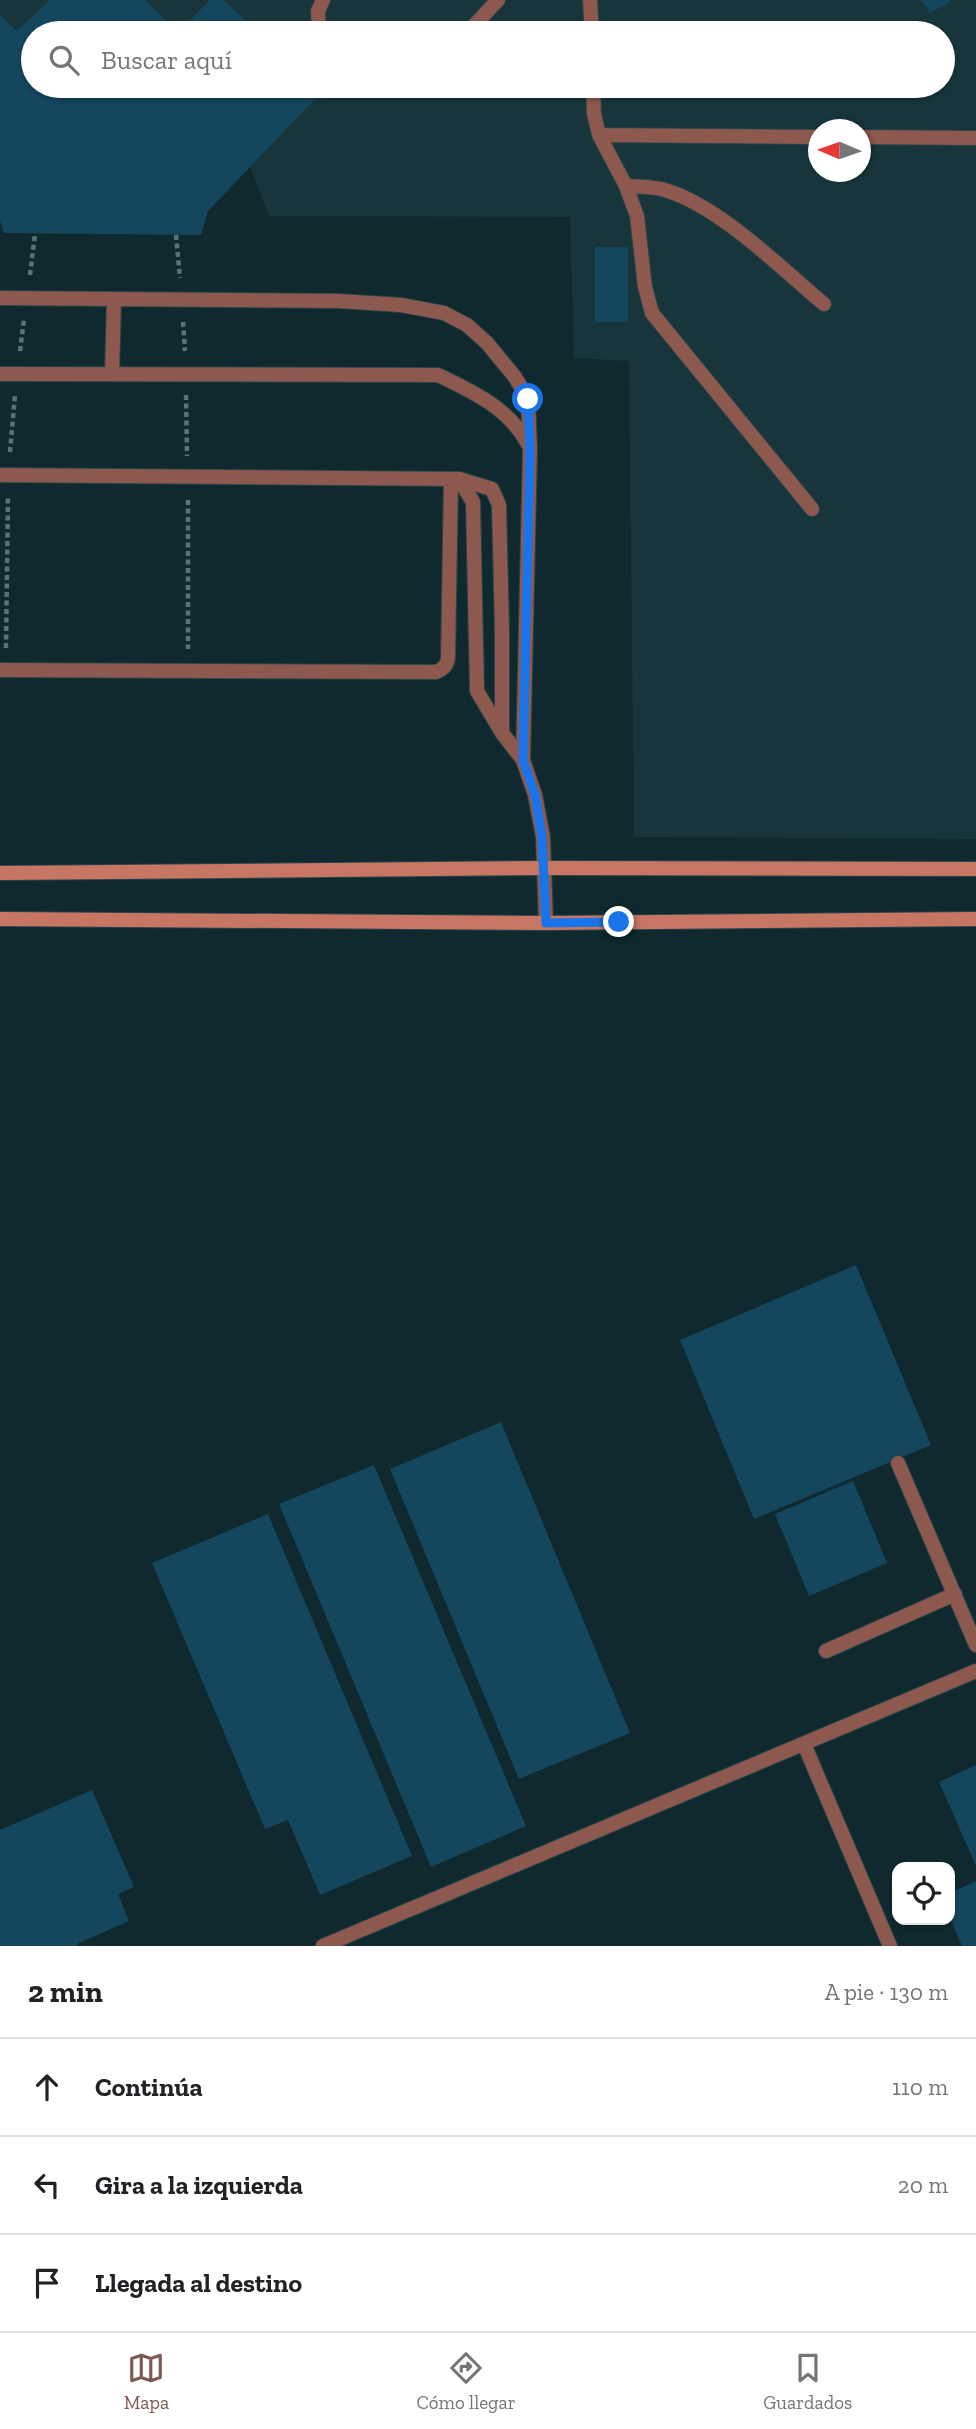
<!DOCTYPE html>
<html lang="es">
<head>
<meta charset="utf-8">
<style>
  :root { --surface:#fff; --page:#f2f2f2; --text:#202124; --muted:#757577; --line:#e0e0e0; --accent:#7f5952 }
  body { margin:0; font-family:"Zilla Slab",serif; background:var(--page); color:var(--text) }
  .controls { position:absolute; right:21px; bottom:21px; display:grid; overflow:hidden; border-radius:14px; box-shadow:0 2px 5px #0004 }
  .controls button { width:63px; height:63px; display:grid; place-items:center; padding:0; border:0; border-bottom:2px solid var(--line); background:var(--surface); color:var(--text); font:35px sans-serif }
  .compass { position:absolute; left:808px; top:119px; width:63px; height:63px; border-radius:50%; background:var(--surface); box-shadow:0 2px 5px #0004; rotate:272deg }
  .stop { position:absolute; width:21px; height:21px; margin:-16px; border:5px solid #1a73e8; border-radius:50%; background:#fff }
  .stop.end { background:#1a73e8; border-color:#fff; box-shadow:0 2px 7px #0008 }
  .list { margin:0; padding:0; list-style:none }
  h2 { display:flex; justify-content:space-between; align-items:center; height:91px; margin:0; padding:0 28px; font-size:30px }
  h2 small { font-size:23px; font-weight:400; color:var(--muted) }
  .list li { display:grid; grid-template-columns:46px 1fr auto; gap:21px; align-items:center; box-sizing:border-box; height:98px; padding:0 28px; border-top:2px solid var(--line) }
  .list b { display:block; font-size:26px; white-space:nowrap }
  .list em { font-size:23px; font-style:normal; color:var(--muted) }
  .icon { flex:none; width:38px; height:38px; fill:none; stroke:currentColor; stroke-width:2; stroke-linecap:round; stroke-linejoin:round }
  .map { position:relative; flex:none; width:976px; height:1946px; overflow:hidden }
  .search { position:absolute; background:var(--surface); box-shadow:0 2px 5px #0004; left:21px; right:21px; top:21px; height:77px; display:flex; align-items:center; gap:18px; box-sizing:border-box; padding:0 24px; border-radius:38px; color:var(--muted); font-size:26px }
  .sheet { height:385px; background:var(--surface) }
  nav { display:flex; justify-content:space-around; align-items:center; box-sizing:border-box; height:98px; border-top:2px solid var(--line); background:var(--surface); font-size:19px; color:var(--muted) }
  nav a { display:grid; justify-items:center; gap:4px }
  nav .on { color:var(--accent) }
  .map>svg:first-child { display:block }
  .built { fill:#18353c; fill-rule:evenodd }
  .building { fill:#14465e }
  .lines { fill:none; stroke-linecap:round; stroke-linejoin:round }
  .service-casing { stroke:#2a454b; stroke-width:16 }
  .secondary-casing { stroke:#2a454b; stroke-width:16 }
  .path { stroke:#56757b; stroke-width:4.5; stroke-dasharray:5 3.5; stroke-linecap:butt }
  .service { stroke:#8d594e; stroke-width:14 }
  .secondary { stroke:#c87664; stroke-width:14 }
  .route { stroke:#1a73e8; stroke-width:9 }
</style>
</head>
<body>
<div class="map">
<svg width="976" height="1946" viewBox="0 0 976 1946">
  <rect width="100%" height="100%" fill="#0f292e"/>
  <path class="built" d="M0 0H976V839L634 837 629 361 574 358 570 217 269 216 250 167 208 211 201 235 5 233 0 221ZM33 33H943V86H33ZM818 130H860V172H818Z"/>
  <path class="building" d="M50 0H145L178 33 210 0H224L258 33H33V86H312L317 90 331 89 332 97 315 99 250 167 208 211 201 235 4 233 0 221V15L17 31Z
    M921 0H949L950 2 930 13Z
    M595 247H628V322H595Z
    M856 1265 931 1445 754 1519 680 1340Z
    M501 1422 630 1733 519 1779 390 1469Z
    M374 1465 526 1826 431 1867 279 1504Z
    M853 1481 887 1563 809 1596 775 1514Z
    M268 1514 412 1856 320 1895 288 1820 265 1829 152 1563Z
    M976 1765V1866L939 1782Z
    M92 1790 134 1887 118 1894 129 1921 77 1944 78 1946H0V1830Z
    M976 1881V1946H962L950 1918V1893Z"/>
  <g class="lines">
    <g class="service-casing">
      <path id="service" d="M590 0 592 33
        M319 33 318 11 323 0
        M467 33 498 0
        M384 86H395
        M593 86 594 114 599 135 626 186 637 216 645 287 652 313 812 509
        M599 135 818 137
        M860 137 976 138
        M626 186C639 187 655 186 668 191 721 208 781 268 824 304
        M0 298 339 301 401 305 444 313 467 325 487 343 515 377 528 399 530 448 523 760 535 795 543 837 546 923
        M0 374 438 375C473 392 509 408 528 444
        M112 374 114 300
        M0 475 459 479 473 502 477 691 502 733
        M459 479 492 489 499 505 502 630V733L523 760
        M0 670 436 672C443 669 447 666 448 658L451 479
        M898 1463 976 1645
        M826 1651 955 1594
        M804 1744 890 1946
        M323 1946 976 1671"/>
    </g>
    <g class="secondary-casing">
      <path id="secondary" d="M0 873 544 868 976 869
        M0 919 546 923 976 919"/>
    </g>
    <path class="path" d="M176 235 180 278
      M30 275 35 234
      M183 322 185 351
      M20 351 24 319
      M186 395 187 456
      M10 452 15 395
      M188 500V649
      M6 648 8 496"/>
    <use href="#service" class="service"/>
    <use href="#secondary" class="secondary"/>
  </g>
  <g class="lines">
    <path class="route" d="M528 399 530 449 523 760 535 795 542 837 546 923 619 922"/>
  </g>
</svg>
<div class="controls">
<button><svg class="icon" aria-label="locate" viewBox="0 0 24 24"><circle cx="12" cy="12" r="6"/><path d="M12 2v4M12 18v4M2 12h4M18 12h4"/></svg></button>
</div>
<svg class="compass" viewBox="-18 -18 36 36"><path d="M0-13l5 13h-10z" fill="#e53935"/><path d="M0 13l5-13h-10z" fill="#757577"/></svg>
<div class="stop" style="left:528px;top:399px"></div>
<div class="stop end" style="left:619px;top:922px"></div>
<div class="search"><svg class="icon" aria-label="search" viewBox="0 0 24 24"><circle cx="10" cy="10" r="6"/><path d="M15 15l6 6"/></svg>Buscar aquí</div>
</div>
<section class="sheet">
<h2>2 min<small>A pie · 130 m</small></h2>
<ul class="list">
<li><svg class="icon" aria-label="ahead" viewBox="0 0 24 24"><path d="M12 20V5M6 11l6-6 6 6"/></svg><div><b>Continúa</b></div><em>110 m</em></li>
<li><svg class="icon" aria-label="left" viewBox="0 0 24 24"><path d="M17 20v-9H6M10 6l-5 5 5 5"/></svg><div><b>Gira a la izquierda</b></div><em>20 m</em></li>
<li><svg class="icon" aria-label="arrive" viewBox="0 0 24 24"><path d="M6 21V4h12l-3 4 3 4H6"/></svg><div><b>Llegada al destino</b></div></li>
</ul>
</section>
<nav>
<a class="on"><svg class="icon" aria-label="map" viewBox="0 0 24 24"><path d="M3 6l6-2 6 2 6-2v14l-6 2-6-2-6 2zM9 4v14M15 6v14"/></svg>Mapa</a>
<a><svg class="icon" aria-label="directions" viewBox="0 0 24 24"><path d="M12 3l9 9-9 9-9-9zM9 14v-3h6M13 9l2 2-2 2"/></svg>Cómo llegar</a>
<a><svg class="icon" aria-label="saved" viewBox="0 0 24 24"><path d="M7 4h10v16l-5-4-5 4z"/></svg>Guardados</a>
</nav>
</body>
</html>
